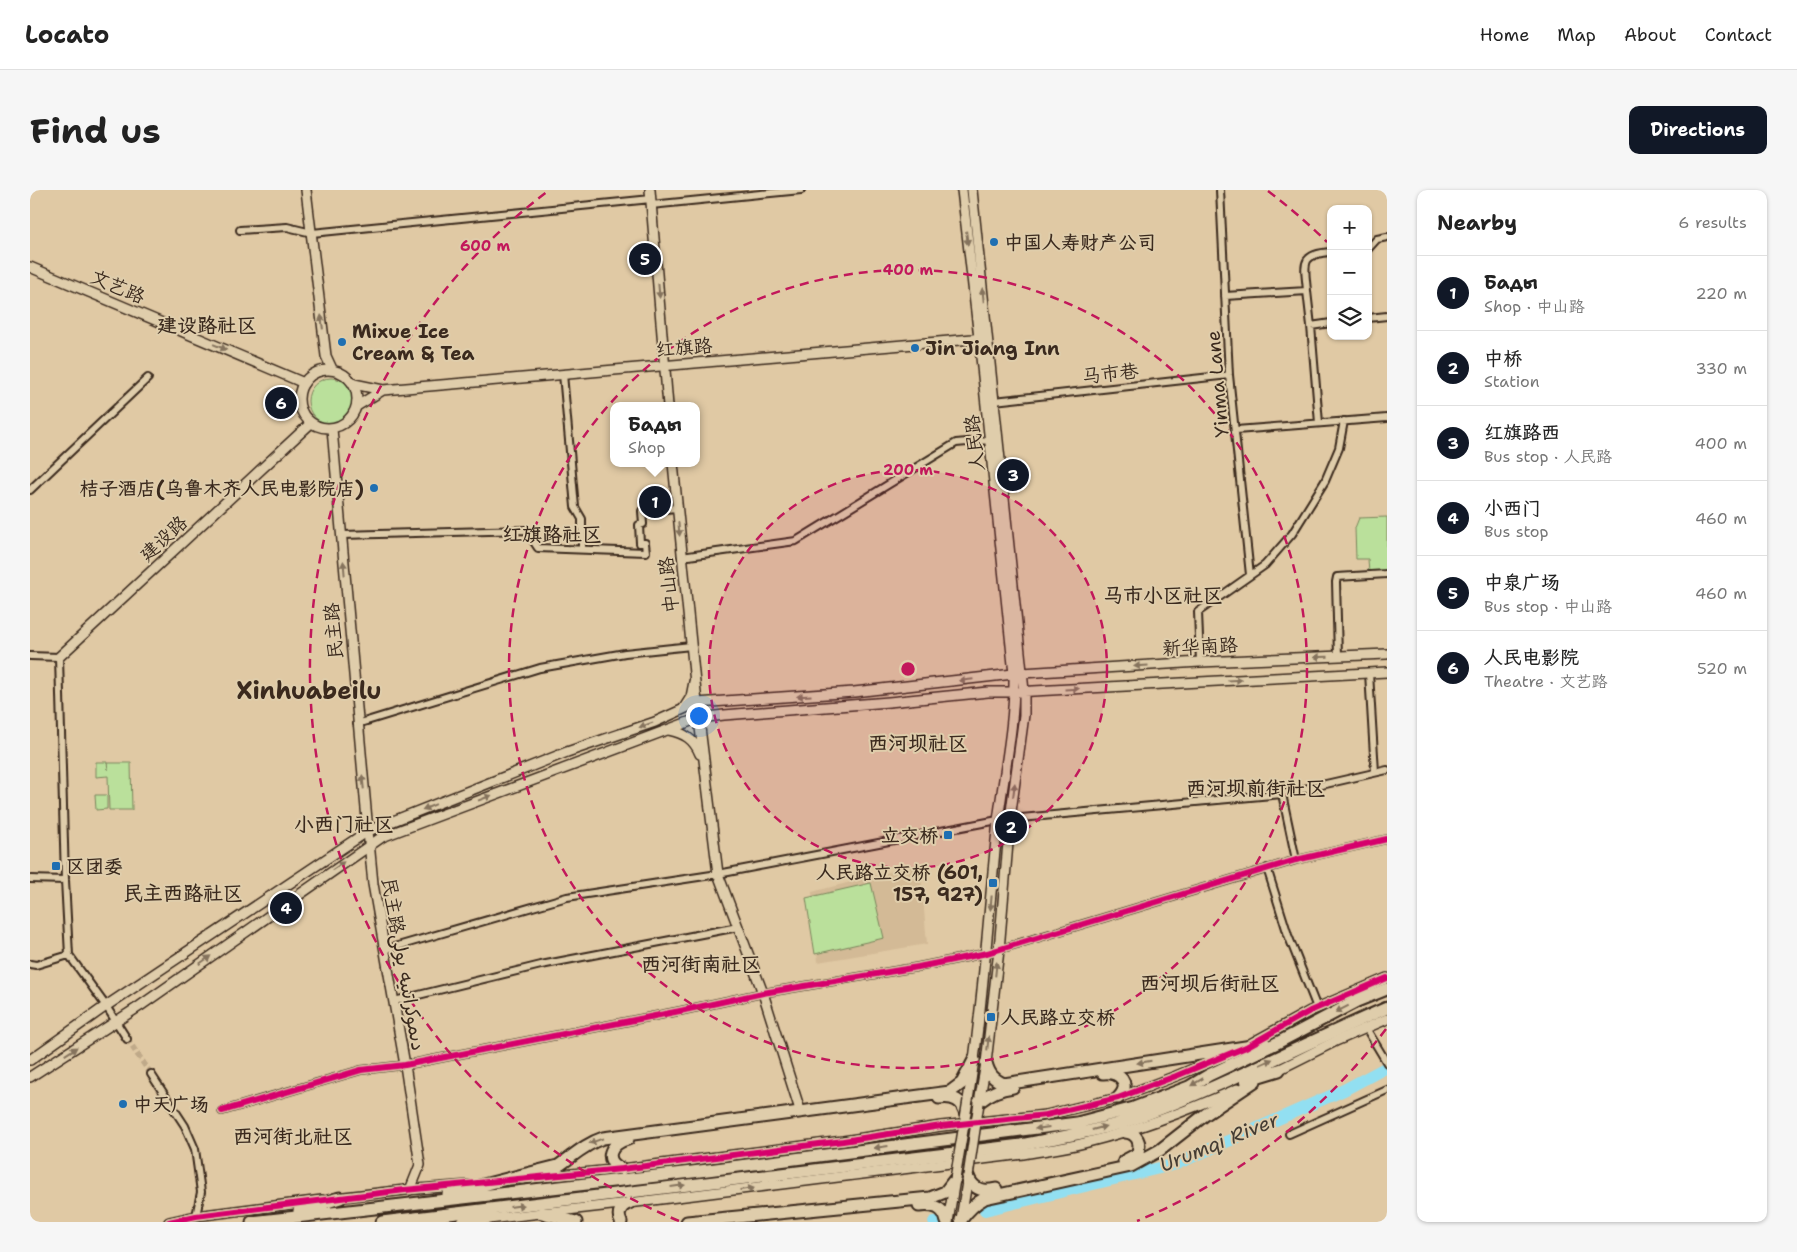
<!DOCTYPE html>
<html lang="en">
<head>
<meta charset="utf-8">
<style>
  :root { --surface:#fff; --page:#f6f6f6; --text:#222; --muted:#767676; --line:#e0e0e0; --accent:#111827 }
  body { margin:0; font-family:"Shantell Sans","Playpen Sans Arabic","LXGW WenKai TC",sans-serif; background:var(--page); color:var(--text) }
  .controls { position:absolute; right:15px; top:15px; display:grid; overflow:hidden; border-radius:10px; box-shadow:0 1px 4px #0004 }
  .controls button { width:45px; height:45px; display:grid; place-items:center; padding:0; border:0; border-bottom:1px solid var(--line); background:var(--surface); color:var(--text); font:25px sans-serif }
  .you { position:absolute; left:668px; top:525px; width:18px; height:18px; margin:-12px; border:4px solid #fff; border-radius:50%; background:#1a73e8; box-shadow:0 0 0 8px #1a73e833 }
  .badge { display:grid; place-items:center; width:32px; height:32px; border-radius:50%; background:var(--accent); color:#fff; font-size:16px; font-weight:700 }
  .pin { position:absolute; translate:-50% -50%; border:2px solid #fff; box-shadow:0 1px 5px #0006 }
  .popup { position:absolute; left:580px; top:212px; width:90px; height:65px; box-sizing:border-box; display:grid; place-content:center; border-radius:10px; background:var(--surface); filter:drop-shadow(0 1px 4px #0005); font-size:16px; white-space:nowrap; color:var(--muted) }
  .popup b { font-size:19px; color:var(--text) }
  .popup::after { content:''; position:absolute; left:50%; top:100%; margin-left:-10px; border:10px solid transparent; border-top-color:var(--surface) }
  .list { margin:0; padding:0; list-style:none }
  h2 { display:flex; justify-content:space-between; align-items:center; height:65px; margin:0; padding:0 20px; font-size:21px }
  h2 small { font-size:16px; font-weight:400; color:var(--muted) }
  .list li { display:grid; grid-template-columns:32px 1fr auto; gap:15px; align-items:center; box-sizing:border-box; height:75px; padding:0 20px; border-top:1px solid var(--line) }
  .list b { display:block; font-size:19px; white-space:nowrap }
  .list p { margin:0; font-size:16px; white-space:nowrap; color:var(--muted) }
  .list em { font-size:16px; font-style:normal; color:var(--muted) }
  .icon { flex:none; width:28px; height:28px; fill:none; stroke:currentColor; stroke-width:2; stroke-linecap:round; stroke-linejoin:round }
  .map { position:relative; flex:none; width:1357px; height:1032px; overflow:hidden; border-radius:10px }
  header { display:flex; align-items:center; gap:30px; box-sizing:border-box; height:70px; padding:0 25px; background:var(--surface); border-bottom:1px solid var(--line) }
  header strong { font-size:24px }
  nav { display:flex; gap:28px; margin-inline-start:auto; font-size:18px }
  .intro { display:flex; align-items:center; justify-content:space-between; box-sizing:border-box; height:120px; padding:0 30px }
  h1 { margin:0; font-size:35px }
  .button { padding:12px 22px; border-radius:10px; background:var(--accent); color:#fff; font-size:18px; font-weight:700 }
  main { display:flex; gap:30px; padding:0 30px }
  aside { flex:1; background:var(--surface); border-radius:10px; box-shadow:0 1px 4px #0004 }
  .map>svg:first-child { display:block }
  .built { fill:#d3ba96 }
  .green { fill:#bae09b; stroke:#7a855c }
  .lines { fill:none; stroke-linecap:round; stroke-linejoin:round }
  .river { stroke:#92dff1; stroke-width:12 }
  .minor-tunnel { stroke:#bfa989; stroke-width:6; stroke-dasharray:6 3; stroke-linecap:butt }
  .minor-casing { stroke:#3b2a1e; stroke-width:10 }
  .tertiary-casing { stroke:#3b2a1e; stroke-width:12 }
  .secondary-casing { stroke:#3b2a1e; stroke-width:12 }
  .trunk-casing { stroke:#3b2a1e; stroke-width:15 }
  .minor { stroke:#dfcdab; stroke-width:6 }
  .tertiary { stroke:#dfcdab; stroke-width:9 }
  .secondary { stroke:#dfcdab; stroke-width:9 }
  .trunk { stroke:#dfcdab; stroke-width:11 }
  .secondary-bridge-casing { stroke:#3b2a1e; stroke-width:12; stroke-linecap:butt }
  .secondary-bridge { stroke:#dfcdab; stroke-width:9 }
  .cycleway-casing { stroke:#dfcdab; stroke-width:9 }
  .cycleway { stroke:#d6006c; stroke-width:6 }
  .oneway { fill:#85735d }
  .ring { fill:none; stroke:#c2185b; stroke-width:2.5; stroke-dasharray:9 6 }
  .poi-dot { fill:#1f6fb2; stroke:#dfcdab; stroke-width:2 }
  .labels { text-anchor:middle; stroke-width:4; stroke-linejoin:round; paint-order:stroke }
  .poi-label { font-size:19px; font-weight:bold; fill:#3b2a1e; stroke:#dfcdab; text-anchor:start }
  .street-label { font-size:19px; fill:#3b2a1e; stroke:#dfcdab }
  .neighbourhood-label { font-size:20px; font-weight:bold; fill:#3b2a1e; stroke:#dfcdab }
  .water-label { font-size:20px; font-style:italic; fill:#443c33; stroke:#dfcdab }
  .district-label { font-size:24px; font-weight:bold; fill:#3b2a1e; stroke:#dfcdab }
  .centre { fill:#c2185b; stroke:#dfcdab; stroke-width:2.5 }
  .ring-label { font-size:15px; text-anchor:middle; font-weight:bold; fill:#c2185b; stroke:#dfcdab; stroke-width:4; stroke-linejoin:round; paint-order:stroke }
</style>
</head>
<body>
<header>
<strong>Locato</strong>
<nav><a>Home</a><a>Map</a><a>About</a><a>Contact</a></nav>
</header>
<div class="intro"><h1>Find us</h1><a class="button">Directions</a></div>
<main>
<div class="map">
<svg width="1357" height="1032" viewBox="0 0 1357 1032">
  <rect width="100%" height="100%" fill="#e0c9a4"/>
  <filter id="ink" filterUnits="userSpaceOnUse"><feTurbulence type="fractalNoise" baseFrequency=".02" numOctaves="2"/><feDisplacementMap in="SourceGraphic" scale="10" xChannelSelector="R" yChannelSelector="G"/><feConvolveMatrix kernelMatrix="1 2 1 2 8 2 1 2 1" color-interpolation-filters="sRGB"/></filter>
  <g filter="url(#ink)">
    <path class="built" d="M890 674 897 754 788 772 782 702Z"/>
    <path class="green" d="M278 211a23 23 0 1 1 46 0a23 23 0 1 1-46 0Z
      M1357 327V381L1339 383 1338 369H1326L1325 338 1329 328Z
      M66 572H77L78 580V573H101L102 620H79L78 586 66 587Z
      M65 605H77V619L66 620Z
      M841 693 854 748 785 764 776 708Z"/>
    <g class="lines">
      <path class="river" d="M955 1020 1146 974 1314 900 1357 877
        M904 1032H906"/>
      <path class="minor-tunnel" d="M97 849 121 884"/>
      <g class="minor-casing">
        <path id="minor" d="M1190 0 1199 185 1220 385
          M621 15 771 0
          M210 40 257 37 282 43 621 9
          M1338 59 1347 49 1357 47
          M1277 101C1275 75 1269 64 1301 62
          M1195 106 1277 101 1281 136
          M1338 128 1357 126
          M533 184 545 317 552 329V359
          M964 211 1199 185
          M1289 233 1281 136 1301 133
          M1206 240 1357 228
          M0 300 118 188
          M312 345 496 340 508 358 616 362 615 353H610L609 335 613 334 612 321 647 318
          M651 367 766 351 926 253 960 250
          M0 466 29 467 35 690 39 765 76 816 97 849
          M1308 466 1306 392 1307 387 1357 384
          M1170 472 1168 422 1235 375 1262 344 1295 291 1309 258 1314 231
          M1339 483 1345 582
          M327 534 510 478 595 463 661 456
          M1252 604 1266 670
          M1237 678 1258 745 1287 818
          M0 689 35 690
          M354 760 537 707 688 684 968 630 1252 604 1357 580
          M0 774 6 775 39 765
          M364 811 511 775 708 737
          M1336 838 1357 873
          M121 884 155 936 165 959 171 1002 166 1026
          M192 921 331 880 375 875 650 821 733 803 888 777 957 763 1266 670 1357 649
          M1259 944 1357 900"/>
      </g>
      <g class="tertiary-casing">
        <path id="tertiary" d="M0 77 274 193
          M324 194 353 200 954 148
          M327 216 353 200
          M29 467 281 233
          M667 513 688 684 733 803 770 920
          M654 518 661 507 664 492
          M639 540C654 543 664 549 670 564
          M338 641 343 694 375 875 390 975 380 1000
          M1220 854 1280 821 1357 788
          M1244 882 1308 850 1357 829
          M492 989 592 979 813 951 911 936 1016 925 1088 908 1146 886 1204 862
          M305 1008 375 1000 439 995
          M139 1032 166 1026 292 1010
          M432 1032 599 1013 993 964C1015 960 1037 958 1058 952 1110 939 1159 920 1207 899"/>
      </g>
      <g class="secondary-casing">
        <path id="secondary" d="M276 0 296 166 302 179
          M620 0 638 216
          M932 0 949 148 984 484C985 534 974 582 968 631 958 724 953 818 938 910
          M942 0 994 501V525L980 629 969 760 956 873 949 913
          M269 209a29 29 0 1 1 58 0a29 29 0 1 1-58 0Z
          M302 239 338 641
          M643 273 667 513
          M0 870 76 816 338 641 537 562 625 532 667 513 824 502 992 483 1170 472 1357 464
          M0 887 110 816 352 647 669 528 694 525 859 512 958 502H985L1357 482
          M931 1029 938 986
          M918 1032 925 989"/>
      </g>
      <g class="trunk-casing">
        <path id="trunk" d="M956 873C959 884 963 889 974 894L1235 854
          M1073 883C1090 881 1102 894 1088 908
          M1216 890 1249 880
          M909 908C923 906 933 910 936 925
          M949 912C960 903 969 899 983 897
          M1094 971 1107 964C1112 953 1107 943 1095 942
          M592 979C572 971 580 953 598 949
          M938 986C943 1000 953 1002 966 999
          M418 1004 528 976C543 966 555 954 573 948L920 902 932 893 944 870
          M889 1016C903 1014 914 1017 917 1032
          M269 1021 310 1008
          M512 1023 546 1032
          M437 1028H460
          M931 1030C938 1020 944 1014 955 1008L1101 976 1130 960 1176 924 1225 891
          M222 1032 662 982 1047 933 1104 918 1159 897 1179 885 1249 852 1327 811 1357 799
          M352 1032 991 955C1029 947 1069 941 1106 928 1192 897 1273 854 1357 818
          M591 1032C587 1024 590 1016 599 1013
          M657 1032 900 1008 915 1002 925 989"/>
      </g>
      <use href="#minor" class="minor"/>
      <use href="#tertiary" class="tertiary"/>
      <use href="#secondary" class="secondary"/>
      <use href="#trunk" class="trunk"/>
      <g class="secondary-bridge-casing">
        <path id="secondary-bridge" d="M938 986 949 913
          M925 989 938 910"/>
      </g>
      <use href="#secondary-bridge" class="secondary-bridge"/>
      <g class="cycleway-casing">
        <path id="cycleway" d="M192 921 331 880 375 875 650 821 733 803 888 777 957 763 1266 670 1357 649
          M139 1032 166 1026 375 1000 592 979 813 951 911 936 1016 925 1088 908 1146 886 1216 857 1280 821 1357 788"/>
      </g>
      <use href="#cycleway" class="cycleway"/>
    </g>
    <defs><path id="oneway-solid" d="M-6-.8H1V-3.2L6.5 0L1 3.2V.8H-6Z" transform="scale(1.25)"/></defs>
    <g class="oneway">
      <use href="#oneway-solid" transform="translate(937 48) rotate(83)"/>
      <use href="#oneway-solid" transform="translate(629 101) rotate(85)"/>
      <use href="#oneway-solid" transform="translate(953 105) rotate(-96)"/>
      <use href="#oneway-solid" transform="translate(292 132) rotate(-97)"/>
      <use href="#oneway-solid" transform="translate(190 157) rotate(23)"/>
      <use href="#oneway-solid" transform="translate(649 339) rotate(85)"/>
      <use href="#oneway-solid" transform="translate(314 378) rotate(-95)"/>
      <use href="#oneway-solid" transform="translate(1291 467) rotate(178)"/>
      <use href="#oneway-solid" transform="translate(1111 476) rotate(176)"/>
      <use href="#oneway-solid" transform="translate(936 490) rotate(174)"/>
      <use href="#oneway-solid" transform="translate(1205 490) rotate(-3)"/>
      <use href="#oneway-solid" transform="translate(1042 499) rotate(-3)"/>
      <use href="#oneway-solid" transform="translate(774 506) rotate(176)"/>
      <use href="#oneway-solid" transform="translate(616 535) rotate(161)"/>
      <use href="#oneway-solid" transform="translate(333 592) rotate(-96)"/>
      <use href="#oneway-solid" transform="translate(984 600) rotate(-83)"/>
      <use href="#oneway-solid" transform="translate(455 608) rotate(-21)"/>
      <use href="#oneway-solid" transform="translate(399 617) rotate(158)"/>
      <use href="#oneway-solid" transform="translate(308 676) rotate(-35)"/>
      <use href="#oneway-solid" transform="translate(961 713) rotate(95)"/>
      <use href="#oneway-solid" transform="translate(175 770) rotate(-35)"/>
      <use href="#oneway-solid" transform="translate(966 779) rotate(-84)"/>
      <use href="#oneway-solid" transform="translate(1312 819) rotate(153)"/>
      <use href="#oneway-solid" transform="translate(958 853) rotate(-84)"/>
      <use href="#oneway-solid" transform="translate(41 861) rotate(-33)"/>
      <use href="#oneway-solid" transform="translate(1114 872) rotate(171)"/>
      <use href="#oneway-solid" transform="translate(1236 872) rotate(-24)"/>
      <use href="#oneway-solid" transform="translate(1167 892) rotate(149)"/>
      <use href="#oneway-solid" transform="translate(1012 938) rotate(173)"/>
      <use href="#oneway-solid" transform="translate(1069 938) rotate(-15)"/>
      <use href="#oneway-solid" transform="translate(566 951) rotate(160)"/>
      <use href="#oneway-solid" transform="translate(851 957) rotate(172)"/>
      <use href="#oneway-solid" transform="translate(648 996) rotate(-7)"/>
      <use href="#oneway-solid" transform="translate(717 999) rotate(-7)"/>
      <use href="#oneway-solid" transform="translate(487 1016) rotate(-7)"/>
    </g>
  </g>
  <circle cx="878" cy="479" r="199" fill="#c2185b" fill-opacity=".12"/>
  <g class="ring">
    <circle cx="878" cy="479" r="199"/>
    <circle cx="878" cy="479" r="399"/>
    <path d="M1356 839A598 598 0 0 1 1107 1031M649 1031A598 598 0 0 1 518 1M1238 1A598 598 0 0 1 1297 52"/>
  </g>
  <g class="poi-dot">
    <circle cx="964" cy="52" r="5"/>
    <circle cx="312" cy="152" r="5"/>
    <circle cx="885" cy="158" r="5"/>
    <circle cx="344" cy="298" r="5"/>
    <rect x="913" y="640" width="10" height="10" rx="2.5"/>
    <rect x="21" y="671" width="10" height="10" rx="2.5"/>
    <rect x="958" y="688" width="10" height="10" rx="2.5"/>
    <rect x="956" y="822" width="10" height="10" rx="2.5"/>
    <circle cx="93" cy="914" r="5"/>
  </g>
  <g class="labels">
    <g class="poi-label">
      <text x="974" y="59">中国人寿财产公司</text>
      <text x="322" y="148">Mixue Ice<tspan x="322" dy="22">Cream &amp; Tea</tspan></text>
      <text x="895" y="165">Jin Jiang Inn</text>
      <text x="334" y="305" text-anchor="end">桔子酒店(乌鲁木齐人民电影院店)</text>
      <text x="908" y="652" text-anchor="end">立交桥</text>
      <text x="36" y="683">区团委</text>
      <text x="953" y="689" text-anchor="end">人民路立交桥 (601,<tspan x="953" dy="22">157, 927)</tspan></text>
      <text x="971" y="834">人民路立交桥</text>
      <text x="103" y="921">中天广场</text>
    </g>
    <g class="street-label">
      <text transform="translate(88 96) rotate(23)" y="7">文艺路</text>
      <text transform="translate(654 157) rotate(-5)" y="7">红旗路</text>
      <text transform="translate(1080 183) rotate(-6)" y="7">马市巷</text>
      <text transform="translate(1187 194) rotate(-95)" y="7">Yinma Lane</text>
      <text transform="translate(944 253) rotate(-96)" y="7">人民路</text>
      <text transform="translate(133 348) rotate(-43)" y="7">建设路</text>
      <text transform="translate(638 395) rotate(-96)" y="7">中山路</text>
      <text transform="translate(303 441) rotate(-95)" y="7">民主路</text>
      <text transform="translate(1170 456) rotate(-3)" y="7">新华南路</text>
      <text transform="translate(374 774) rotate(80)" y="7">民主路دىموكراتىيە يولى</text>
    </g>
    <g class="neighbourhood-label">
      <text x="177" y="142">建设路社区</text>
      <text x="522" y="351">红旗路社区</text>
      <text x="1133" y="412">马市小区社区</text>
      <text x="888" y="560">西河坝社区</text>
      <text x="1226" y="605">西河坝前街社区</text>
      <text x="314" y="641">小西门社区</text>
      <text x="153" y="710">民主西路社区</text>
      <text x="671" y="781">西河街南社区</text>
      <text x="1180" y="800">西河坝后街社区</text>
      <text x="263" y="953">西河街北社区</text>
    </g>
    <g class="water-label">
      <text transform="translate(1189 952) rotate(-22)" y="7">Urumqi River</text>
    </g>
    <g class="district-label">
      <text x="279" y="509">Xinhuabeilu</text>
    </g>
  </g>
  <circle cx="878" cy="479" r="8" class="centre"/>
  <g class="ring-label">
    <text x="455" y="61">600 m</text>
    <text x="878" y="85">400 m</text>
    <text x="878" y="285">200 m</text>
  </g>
</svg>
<div class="controls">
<button>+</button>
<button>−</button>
<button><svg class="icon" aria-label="layers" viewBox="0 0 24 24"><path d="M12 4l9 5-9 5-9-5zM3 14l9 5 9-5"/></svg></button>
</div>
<div class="you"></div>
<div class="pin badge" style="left:625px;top:312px">1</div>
<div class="popup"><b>Бады</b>Shop</div>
<div class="pin badge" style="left:981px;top:637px">2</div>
<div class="pin badge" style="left:983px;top:285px">3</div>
<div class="pin badge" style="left:256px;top:718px">4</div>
<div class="pin badge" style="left:615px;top:69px">5</div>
<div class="pin badge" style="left:251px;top:213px">6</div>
</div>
<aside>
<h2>Nearby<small>6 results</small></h2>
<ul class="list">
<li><span class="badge">1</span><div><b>Бады</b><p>Shop · 中山路</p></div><em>220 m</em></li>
<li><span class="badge">2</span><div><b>中桥</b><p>Station</p></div><em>330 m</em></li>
<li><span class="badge">3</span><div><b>红旗路西</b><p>Bus stop · 人民路</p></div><em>400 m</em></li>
<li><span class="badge">4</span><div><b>小西门</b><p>Bus stop</p></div><em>460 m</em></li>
<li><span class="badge">5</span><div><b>中泉广场</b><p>Bus stop · 中山路</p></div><em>460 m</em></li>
<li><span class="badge">6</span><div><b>人民电影院</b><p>Theatre · 文艺路</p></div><em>520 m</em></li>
</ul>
</aside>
</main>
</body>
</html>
